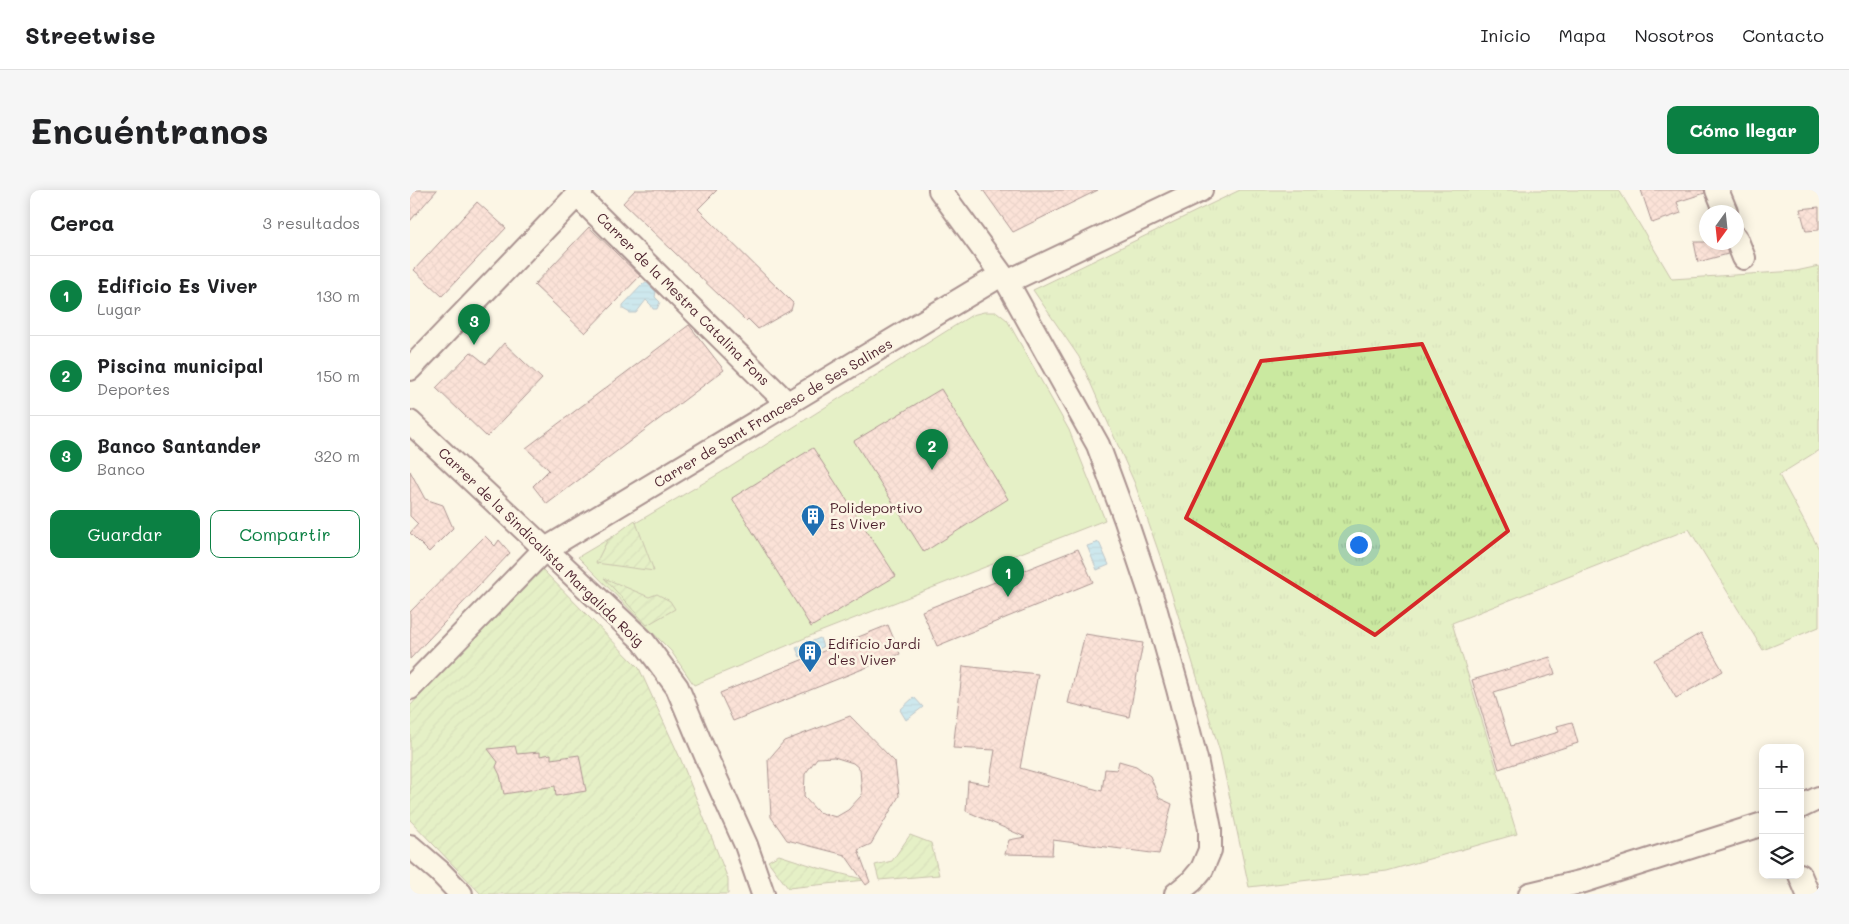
<!DOCTYPE html>
<html lang="es">
<head>
<meta charset="utf-8">
<style>
  :root { --surface:#fff; --page:#f6f6f6; --text:#202124; --muted:#757577; --line:#e0e0e0; --accent:#0b8043 }
  body { margin:0; font-family:Mali,sans-serif; background:var(--page); color:var(--text) }
  .controls { position:absolute; right:15px; bottom:15px; display:grid; overflow:hidden; border-radius:10px; box-shadow:0 2px 12px #0003 }
  .controls button { width:45px; height:45px; display:grid; place-items:center; padding:0; border:0; border-bottom:1px solid var(--line); background:var(--surface); color:var(--text); font:25px sans-serif }
  .compass { position:absolute; left:1289px; top:15px; width:45px; height:45px; border-radius:50%; background:var(--surface); box-shadow:0 2px 12px #0003; rotate:195deg }
  .you { position:absolute; left:948px; top:354px; width:18px; height:18px; margin:-12px; border:4px solid #fff; border-radius:50%; background:#1a73e8; box-shadow:0 0 0 8px #1a73e833 }
  .badge { display:grid; place-items:center; width:32px; height:32px; border-radius:50%; background:var(--accent); color:#fff; font-size:16px; font-weight:700 }
  .pin { position:absolute; translate:-50% -41px; filter:drop-shadow(0 1px 2px #0008) }
  .pin::after { content:''; position:absolute; top:26px; width:18px; height:15px; background:inherit; clip-path:polygon(0 0,100% 0,50% 100%) }
  .list { margin:0; padding:0; list-style:none }
  h2 { display:flex; justify-content:space-between; align-items:center; height:65px; margin:0; padding:0 20px; font-size:21px }
  h2 small { font-size:16px; font-weight:400; color:var(--muted) }
  .list li { display:grid; grid-template-columns:32px 1fr auto; gap:15px; align-items:center; box-sizing:border-box; height:80px; padding:0 20px; border-top:1px solid var(--line) }
  .list b { display:block; font-size:19px; white-space:nowrap }
  .list p { margin:0; font-size:16px; white-space:nowrap; color:var(--muted) }
  .list em { font-size:16px; font-style:normal; color:var(--muted) }
  .actions { display:flex; gap:10px; padding:15px 20px }
  .actions a { flex:1; padding:11px 0; border:1px solid var(--accent); border-radius:10px; text-align:center; font-size:18px; color:var(--accent) }
  .actions .main { background:var(--accent); color:#fff }
  .icon { flex:none; width:28px; height:28px; fill:none; stroke:currentColor; stroke-width:2; stroke-linecap:round; stroke-linejoin:round }
  .map { position:relative; flex:none; width:1409px; height:704px; overflow:hidden; border-radius:10px }
  header { display:flex; align-items:center; gap:30px; box-sizing:border-box; height:70px; padding:0 25px; background:var(--surface); border-bottom:1px solid var(--line) }
  header strong { font-size:24px }
  nav { display:flex; gap:28px; margin-inline-start:auto; font-size:18px }
  .intro { display:flex; align-items:center; justify-content:space-between; box-sizing:border-box; height:120px; padding:0 30px }
  h1 { margin:0; font-size:35px }
  .button { padding:12px 22px; border-radius:10px; background:var(--accent); color:#fff; font-size:18px; font-weight:700 }
  main { display:flex; gap:30px; padding:0 30px }
  aside { flex:1; background:var(--surface); border-radius:10px; box-shadow:0 2px 12px #0003 }
  .map>svg:first-child { display:block }
  .grass { fill:url(#grass-tufts); stroke:#8a8466 }
  .park { fill:#cae9a0; stroke:#8a8466 }
  .garden { fill:url(#garden-furrows); stroke:#8a8466 }
  .water { fill:url(#water-rules); stroke:#778da5 }
  .building { fill:url(#building-cross-hatch); stroke:#4a1f2b; fill-rule:evenodd }
  .lines { fill:none; stroke-linecap:round; stroke-linejoin:round }
  .minor-casing { stroke:#4a1f2b; stroke-width:26 }
  .minor { stroke:#fcf5e5; stroke-width:22 }
  .marked { fill:none; stroke:#d62828; stroke-width:4; stroke-linejoin:round }
  .labels { text-anchor:middle; stroke-width:5; stroke-linejoin:round; paint-order:stroke }
  .street-label { font-size:14px; fill:#4a1f2b; stroke:#fcf5e5 }
  .poi-label { font-size:14px; fill:#4a1f2b; stroke:#fcf5e5; text-anchor:start }
</style>
</head>
<body>
<header>
<strong>Streetwise</strong>
<nav><a>Inicio</a><a>Mapa</a><a>Nosotros</a><a>Contacto</a></nav>
</header>
<div class="intro"><h1>Encuéntranos</h1><a class="button">Cómo llegar</a></div>
<main>
<aside>
<h2>Cerca<small>3 resultados</small></h2>
<ul class="list">
<li><span class="badge">1</span><div><b>Edificio Es Viver</b><p>Lugar</p></div><em>130 m</em></li>
<li><span class="badge">2</span><div><b>Piscina municipal</b><p>Deportes</p></div><em>150 m</em></li>
<li><span class="badge">3</span><div><b>Banco Santander</b><p>Banco</p></div><em>320 m</em></li>
</ul>
<div class="actions"><a class="main">Guardar</a><a>Compartir</a></div>
</aside>
<div class="map">
<svg width="1409" height="704" viewBox="0 0 1409 704">
  <defs>
    <pattern id="grass-tufts" width="24" height="20" patternUnits="userSpaceOnUse" patternTransform="scale(1.25)"><rect width="24" height="20" fill="#cae9a0"/><path d="M3 7l-1-3M5 7V3M7 7l1-3M15 17l-1-3M17 17v-4M19 17l1-3" fill="none" stroke="#afc78a"/></pattern>
    <pattern id="garden-furrows" width="10" height="10" patternUnits="userSpaceOnUse" patternTransform="scale(1.25)"><rect width="10" height="10" fill="#cae9a0"/><path d="M-1 1l2-2M0 10L10 0M9 11l2-2" fill="none" stroke="#afc78a"/></pattern>
    <pattern id="water-rules" width="6" height="5" patternUnits="userSpaceOnUse" patternTransform="scale(1.25)"><rect width="6" height="5" fill="#95d7f7"/><path d="M0 2.5h6" fill="none" stroke="#82b8d4"/></pattern>
    <pattern id="building-cross-hatch" width="8" height="8" patternUnits="userSpaceOnUse" patternTransform="scale(1.25)"><rect width="8" height="8" fill="#fbcac7"/><path d="M0 0l8 8M0 8l8-8" fill="none" stroke="#d9adab"/></pattern>
  </defs>
  <rect width="100%" height="100%" fill="#fcf5e5"/>
  <filter id="ink" filterUnits="userSpaceOnUse"><feTurbulence type="fractalNoise" baseFrequency=".02" numOctaves="2"/><feDisplacementMap in="SourceGraphic" scale="10" xChannelSelector="R" yChannelSelector="G"/><feConvolveMatrix kernelMatrix="1 2 1 2 8 2 1 2 1" color-interpolation-filters="sRGB"/></filter>
  <g filter="url(#ink)">
    <path class="grass" d="M830 0H1209L1262 89 1386 81 1409 76V260L1369 285 1409 359V437L1353 460 1279 339 1042 433 1107 644 977 681 839 697 810 562 750 366 725 294 669 167 623 100Z"/>
    <path class="park" d="M574 122H587L597 130 659 240 695 330 407 443 284 495 261 461 168 367 317 279 562 125Z"/>
    <path class="garden" d="M225 330 244 381 186 373 197 351Z
      M129 376 229 478 271 570 318 689V704H71L0 630V516Z
      M194 388 239 407 247 404 260 411 265 419 237 435Z
      M500 645 521 653 529 685 469 690 465 675 482 671Z
      M369 665 409 678 456 690 378 698 358 671Z"/>
    <path class="water" d="M234 93H237L246 102 245 107 250 112 247 119H243L241 115 236 110 226 123H220L213 119V115Z
      M689 352 699 375 687 380 677 356Z
      M410 448 413 457 390 467 386 458Z
      M504 507 513 517 496 530 490 520Z"/>
    <path class="building" d="M0 0H27L0 31Z
      M225 0H307L288 19 383 113 381 120 348 139 338 129 336 131 213 13Z
      M573 0H688L603 42Z
      M1231 0H1294L1295 3 1267 12 1271 23 1242 33Z
      M67 12 96 38 32 106 4 80Z
      M1409 17V40L1396 41 1390 19Z
      M179 37 230 86 175 143 124 95Z
      M1284 52H1314L1318 64 1288 72Z
      M279 135 314 180 137 314 123 296 139 280 116 258Z
      M94 153 132 189 77 247 26 198 61 162 76 174Z
      M531 199 598 309 514 362 444 251Z
      M403 258 486 386 401 437 322 308Z
      M0 281 15 309 33 315 43 338 19 362 0 343 8 334 0 326Z
      M75 346 85 356 89 350 100 363 0 469V422Z
      M668 359 683 392 527 456 512 421Z
      M478 435 490 464 323 531 310 503Z
      M1291 443 1313 481 1266 508 1244 470Z
      M675 444 733 453 719 527 658 513Z
      M1140 467 1145 484 1084 502 1101 556 1149 542 1147 536 1162 532 1168 553 1089 579 1062 490Z
      M553 476 628 484 610 578 692 601 695 579 707 580 709 571 726 576 740 586 749 608 762 614 749 664 643 650 642 665 595 664 599 650 615 647 556 621 558 591 579 595 585 560 543 558Z
      M440 526 485 572 489 606 461 654 448 660 460 692 456 695 435 665 377 650 361 627 358 570 374 551ZM424 567 443 573 450 579 452 605 438 620 426 627 408 622 394 607 395 584 407 568Z
      M105 556 107 564 130 562V566L141 564V569L169 565 176 601 146 606 145 596 94 604 90 585 86 577 88 572 78 559Z"/>
    <g class="lines">
      <g class="minor-casing">
        <path id="minor" d="M530 0 597 92 688 255 716 331 744 414 768 499 786 569 800 639V660L792 679 782 691 766 704
          M1307 0 1316 22
          M167 5 378 214
          M1326 48 1334 68
          M597 92 791 0
          M0 179 172 0
          M0 232 233 451 267 497 299 573 336 655 353 704
          M0 498 134 360 591 85
          M1390 617 1409 608
          M0 656 29 681 51 704
          M1390 685 1398 704
          M1120 704 1174 691 1353 634"/>
      </g>
      <use href="#minor" class="minor"/>
    </g>
  </g>
  <path d="M0 0H1409V704H0ZM1012 154 1098 341 965 445 776 328 851 171Z" fill="#fcf5e5" fill-opacity=".55" fill-rule="evenodd"/>
  <path class="marked" d="M1012 154 1098 341 965 445 776 328 851 171Z"/>
  <defs>
    <g id="building-pin" transform="scale(1.25)"><path d="M0 17L-7.5 6A9.5 9.5 0 1 1 7.5 6Z" fill="#1f6fb2" stroke="#fcf5e5"/><path d="M-4-6H4V6H1V3H-1V6H-4ZM-2.5-4.3h1.7v1.8h-1.7ZM.8-4.3h1.7v1.8H.8ZM-2.5-1h1.7V.8h-1.7ZM.8-1h1.7V.8H.8Z" fill="#fff"/></g>
  </defs>
  <g fill-rule="evenodd">
    <use href="#building-pin" x="403" y="326"/>
    <use href="#building-pin" x="400" y="462"/>
  </g>
  <g class="labels">
    <g class="street-label">
      <text transform="translate(273 109) rotate(45)" y="5">Carrer de la Mestra Catalina Fons</text>
      <text transform="translate(363 223) rotate(-31)" y="5">Carrer de Sant Francesc de Ses Salines</text>
      <text transform="translate(131 357) rotate(44)" y="5">Carrer de la Sindicalista Margalida Roig</text>
    </g>
    <g class="poi-label">
      <text x="420" y="323">Polideportivo<tspan x="420" dy="16">Es Viver</tspan></text>
      <text x="418" y="459">Edificio Jardi<tspan x="418" dy="16">d'es Viver</tspan></text>
    </g>
  </g>
</svg>
<div class="controls">
<button>+</button>
<button>−</button>
<button><svg class="icon" aria-label="layers" viewBox="0 0 24 24"><path d="M12 4l9 5-9 5-9-5zM3 14l9 5 9-5"/></svg></button>
</div>
<svg class="compass" viewBox="-18 -18 36 36"><path d="M0-13l5 13h-10z" fill="#e53935"/><path d="M0 13l5-13h-10z" fill="#757577"/></svg>
<div class="you"></div>
<div class="pin badge" style="left:598px;top:407px">1</div>
<div class="pin badge" style="left:522px;top:280px">2</div>
<div class="pin badge" style="left:64px;top:155px">3</div>
</div>
</main>
</body>
</html>
